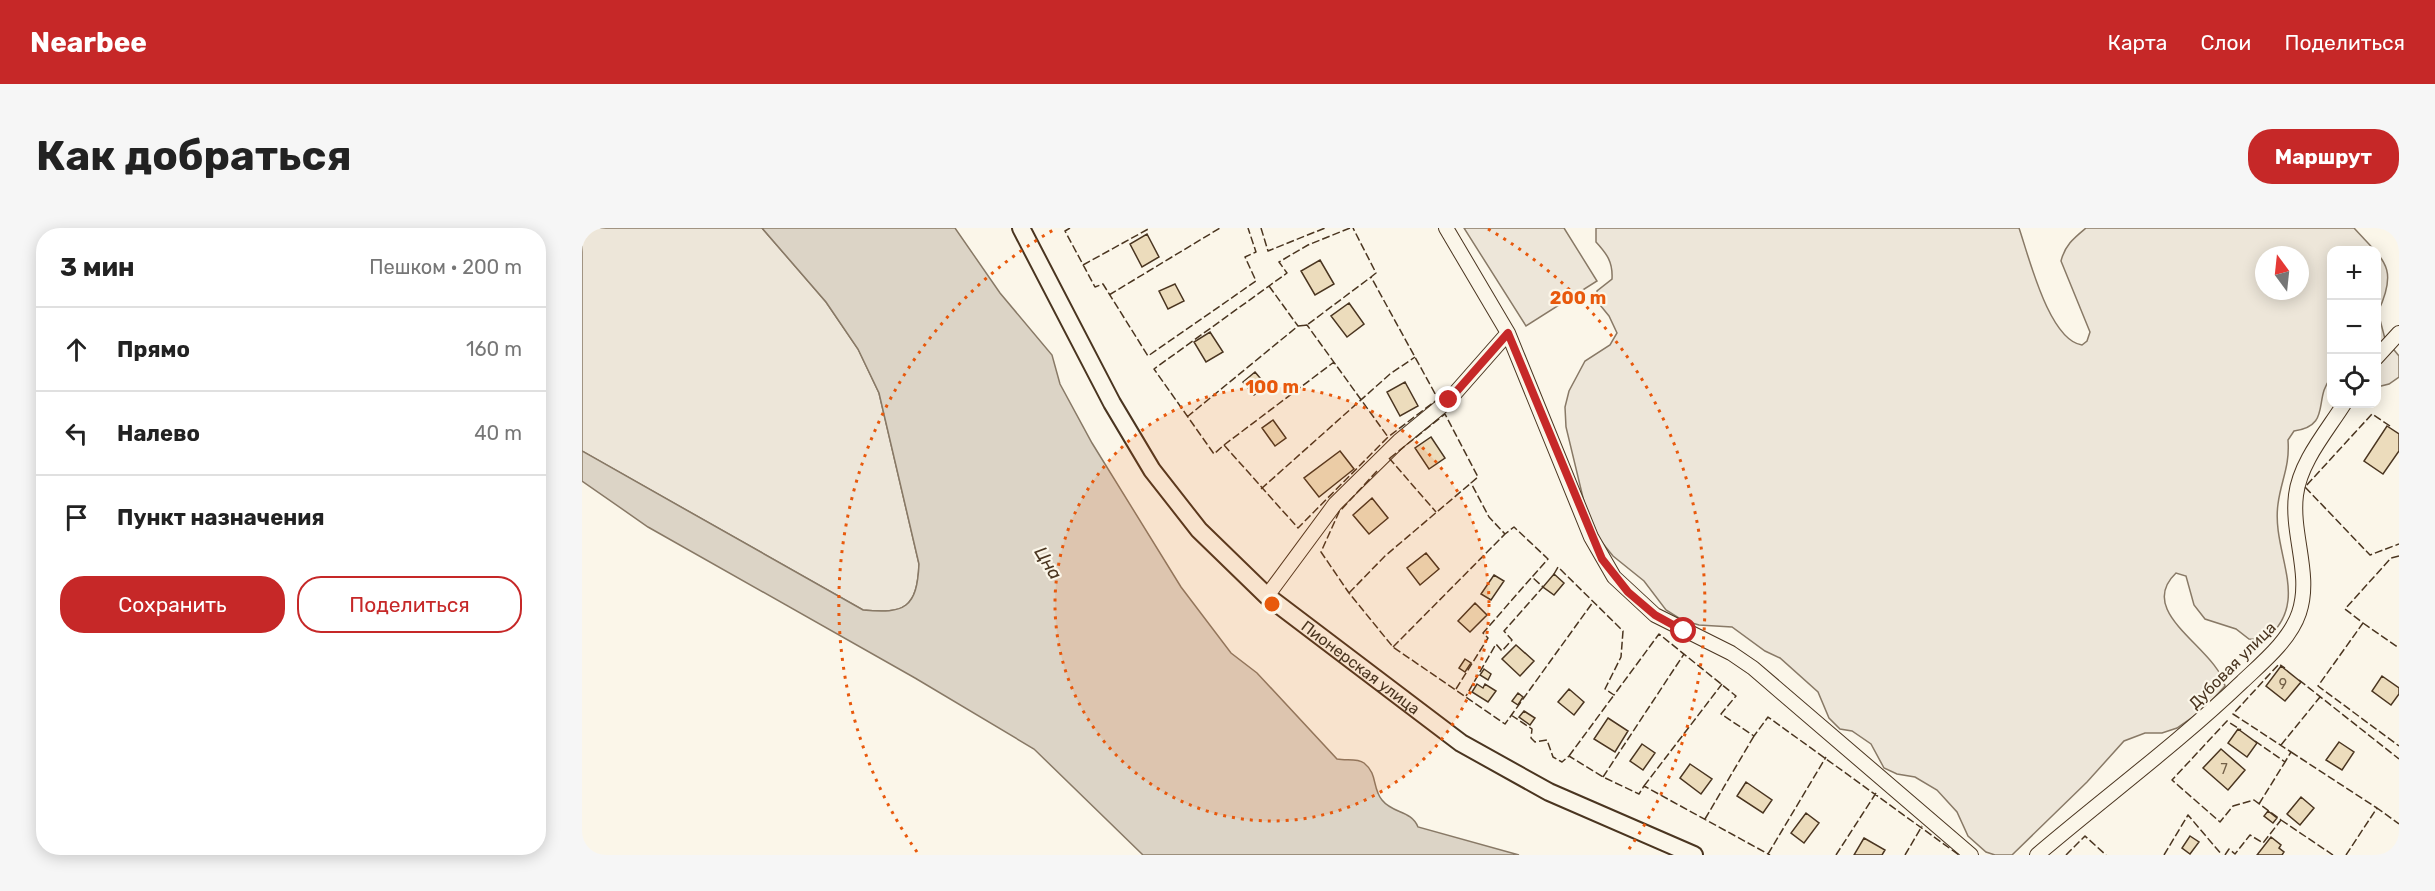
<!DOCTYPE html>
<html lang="ru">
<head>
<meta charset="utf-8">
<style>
  :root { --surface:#fff; --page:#f6f6f6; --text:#222; --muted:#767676; --line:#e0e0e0; --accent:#c62828 }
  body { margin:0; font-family:Rubik,sans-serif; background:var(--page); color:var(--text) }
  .controls { position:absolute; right:18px; top:18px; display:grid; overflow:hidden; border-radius:12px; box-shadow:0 3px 15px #0003 }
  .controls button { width:54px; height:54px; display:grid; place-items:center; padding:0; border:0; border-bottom:2px solid var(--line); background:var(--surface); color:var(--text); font:30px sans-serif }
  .compass { position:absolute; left:1673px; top:18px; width:54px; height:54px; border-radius:50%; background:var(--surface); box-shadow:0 3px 15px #0003; rotate:345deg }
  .stop { position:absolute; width:18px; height:18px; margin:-14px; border:4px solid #c62828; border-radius:50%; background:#fff }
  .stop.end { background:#c62828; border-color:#fff; box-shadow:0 2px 6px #0008 }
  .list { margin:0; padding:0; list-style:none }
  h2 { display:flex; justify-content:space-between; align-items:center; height:78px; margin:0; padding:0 24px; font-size:26px }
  h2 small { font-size:20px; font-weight:400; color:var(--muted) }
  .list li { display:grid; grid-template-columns:39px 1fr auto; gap:18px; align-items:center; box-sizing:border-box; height:84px; padding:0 24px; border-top:2px solid var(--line) }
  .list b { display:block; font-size:22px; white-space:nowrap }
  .list em { font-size:20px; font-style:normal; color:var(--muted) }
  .actions { display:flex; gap:12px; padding:18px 24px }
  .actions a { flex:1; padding:14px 0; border:2px solid var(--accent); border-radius:24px; text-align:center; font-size:21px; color:var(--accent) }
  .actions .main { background:var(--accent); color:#fff }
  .icon { flex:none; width:33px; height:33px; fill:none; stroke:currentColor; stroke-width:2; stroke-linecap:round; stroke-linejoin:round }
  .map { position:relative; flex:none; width:1817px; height:627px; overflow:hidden; border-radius:24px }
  header { display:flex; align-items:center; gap:36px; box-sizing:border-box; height:84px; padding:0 30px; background:var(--accent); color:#fff }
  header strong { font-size:28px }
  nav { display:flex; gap:33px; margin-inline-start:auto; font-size:21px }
  .intro { display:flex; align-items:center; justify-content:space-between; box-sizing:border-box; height:144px; padding:0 36px }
  h1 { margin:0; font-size:42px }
  .button { padding:15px 27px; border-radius:24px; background:var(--accent); color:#fff; font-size:21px; font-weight:700 }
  main { display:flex; gap:36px; padding:0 36px }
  aside { flex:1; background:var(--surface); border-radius:24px; box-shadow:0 3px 15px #0003 }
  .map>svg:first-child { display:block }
  .green { fill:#ede6d9; stroke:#887966; stroke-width:1.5; fill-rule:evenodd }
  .water { fill:#dcd4c6; stroke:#887966; stroke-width:1.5 }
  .building { fill:#ecdcbc; stroke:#4a3520; stroke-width:1.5 }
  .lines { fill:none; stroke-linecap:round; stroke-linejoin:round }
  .minor-casing { stroke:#4a3520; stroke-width:16 }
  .tertiary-casing { stroke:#4a3520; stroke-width:20 }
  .minor { stroke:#fbf6e9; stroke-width:14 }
  .tertiary { stroke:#fbf6e9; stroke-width:16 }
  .fence { stroke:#4a3520; stroke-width:1.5; stroke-dasharray:8 3; stroke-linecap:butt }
  .route { stroke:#c62828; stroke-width:8 }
  .ring { fill:none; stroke:#e8590c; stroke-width:3; stroke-dasharray:3 6 }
  .labels { text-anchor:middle; stroke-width:4.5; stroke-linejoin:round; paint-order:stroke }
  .number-label { font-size:14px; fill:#725f47 }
  .street-label { font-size:16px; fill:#4a3520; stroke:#fbf6e9 }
  .water-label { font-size:18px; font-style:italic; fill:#4a3520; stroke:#fbf6e9 }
  .centre { fill:#e8590c; stroke:#fbf6e9; stroke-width:3 }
  .ring-label { font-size:18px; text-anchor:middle; font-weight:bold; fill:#e8590c; stroke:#fbf6e9; stroke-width:4.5; stroke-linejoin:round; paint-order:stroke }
</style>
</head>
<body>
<header>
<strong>Nearbee</strong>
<nav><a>Карта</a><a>Слои</a><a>Поделиться</a></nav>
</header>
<div class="intro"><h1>Как добраться</h1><a class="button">Маршрут</a></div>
<main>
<aside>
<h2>3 мин<small>Пешком · 200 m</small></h2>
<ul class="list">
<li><svg class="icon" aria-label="ahead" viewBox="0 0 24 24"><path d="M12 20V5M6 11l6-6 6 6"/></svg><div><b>Прямо</b></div><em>160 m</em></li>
<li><svg class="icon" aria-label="left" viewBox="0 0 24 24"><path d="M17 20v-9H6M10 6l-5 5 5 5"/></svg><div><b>Налево</b></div><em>40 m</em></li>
<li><svg class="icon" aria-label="arrive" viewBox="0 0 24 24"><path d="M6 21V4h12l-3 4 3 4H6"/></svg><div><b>Пункт назначения</b></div></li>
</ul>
<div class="actions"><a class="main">Сохранить</a><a>Поделиться</a></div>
</aside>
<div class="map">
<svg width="1817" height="627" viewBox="0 0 1817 627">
  <rect width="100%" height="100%" fill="#fbf6e9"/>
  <path class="green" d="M0 0H180L244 74 276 121 297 165 337 336C335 380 323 386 281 382L0 223Z
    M882 0H982L1015 53 944 98Z
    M1014 0H1437C1447 29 1467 112 1500 117L1505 113 1508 104 1479 33C1483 17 1492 10 1504 0H1772C1802 33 1817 39 1796 84L1803 111 1817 128V149L1807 156 1795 159 1794 22H1750L1749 150C1731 170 1750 198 1712 203L1706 212C1708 239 1699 252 1696 276 1689 326 1731 373 1683 412L1667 411 1654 401 1623 391 1612 377 1604 348 1594 345C1552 385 1635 420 1643 458L1622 481 1595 500 1580 505H1563L1542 513 1505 554 1430 627H1413L1404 624 1386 608 1375 584 1355 562 1333 549 1315 546 1302 540 1289 516 1270 503 1258 501 1247 490 1236 464 1198 430 1183 423 1150 399 1117 397 1100 392 1084 382 1062 353 1031 328 1018 312 1003 278 984 199 983 179 987 163 1003 133 1028 117 1035 105 1027 88 1014 72 1015 63 1030 51C1031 34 1025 26 1014 14ZM1682 27H1718V63H1682Z"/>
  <path class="water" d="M180 0H373L418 65 470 127 478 156 510 215 599 359 649 425 675 445 755 531C764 533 775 530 782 535 796 546 790 560 800 572 811 586 829 582 836 599L937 627H561L452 521 333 450 66 299 0 253V223L281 382C323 386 335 380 337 336L297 165 276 121 244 74Z"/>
  <path class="building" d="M565 6 577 29 560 39 548 16Z
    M738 32 752 56 733 67 719 43Z
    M593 56 602 73 586 81 577 63Z
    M767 75 782 96 765 109 749 88Z
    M628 104 641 124 624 134 612 114Z
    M673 144 684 157 672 167 661 154Z
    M823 154 836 178 818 188 805 164Z
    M691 192 704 210 693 218 680 200Z
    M1805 198 1817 206V223L1801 246 1782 233Z
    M849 209 863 230 847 241 833 220Z
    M758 223 772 241 737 269 722 250Z
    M790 270 806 290 787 306 771 287Z
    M844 325 857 341 838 357 825 340Z
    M972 346 982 355 972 367 961 359Z
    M912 347 922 353 909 372 899 366Z
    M893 375 905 387 888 404 876 393Z
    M934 417 952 433 938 448 920 431Z
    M883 431 889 435 883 444 877 440Z
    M1699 438 1719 454 1703 473 1684 458Z
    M902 441 909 446 906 452 898 447Z
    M1800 448 1817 460V466L1809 477 1790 463Z
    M895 456 901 460 903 456 914 463 906 474 890 464Z
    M987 461 1002 474 992 487 976 474Z
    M936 465 941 469 936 477 930 473Z
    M942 483 953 490 948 497 937 489Z
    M1026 490 1046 503 1033 524 1012 511Z
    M1656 501 1675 515 1665 529 1646 515Z
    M1757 514 1772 524 1760 542 1744 532Z
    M1060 516 1073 525 1061 542 1048 533Z
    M1639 521 1663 542 1646 562 1621 540Z
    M1108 536 1130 551 1119 566 1098 550Z
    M1164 554 1190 572 1181 585 1155 568Z
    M1719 569 1732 580 1718 597 1705 586Z
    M1686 583 1695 590 1691 595 1682 588Z
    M1224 585 1237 595 1222 615 1209 605Z
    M1608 608 1617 614 1608 626 1600 620Z
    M1689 609 1699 617 1697 620 1702 624 1700 627H1675Z
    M1282 610 1303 622 1300 627H1272Z"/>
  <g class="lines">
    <g class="minor-casing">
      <path id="minor" d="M864 0 926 105 1009 309 1032 349 1073 387 1149 425 1171 440 1389 627
        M1794 130 1817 105
        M685 368 753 276 817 213 867 172 926 105
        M1455 627C1523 569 1595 516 1660 454 1680 435 1708 412 1717 385 1730 347 1709 306 1714 267 1718 234 1745 203 1762 176"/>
    </g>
    <g class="tertiary-casing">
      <g id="tertiary">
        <path id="s1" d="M439 0 530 175 570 242 617 302 685 368 879 515 967 564 1112 627"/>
      </g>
    </g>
    <use href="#minor" class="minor"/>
    <use href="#tertiary" class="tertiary"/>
    <path class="fence" d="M488 0 483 3 513 59 521 56 566 128 674 53 663 29 674 24 666 0
      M679 0 686 23 743 0
      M768 0 726 17 697 34 705 45 572 141 632 226 642 217 716 300 806 209 856 171 789 49 794 45 771 0
      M501 37 568 0
      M687 58 716 98 725 97 806 209
      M527 67 638 0
      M605 189 716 98 725 97 789 49
      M1808 198 1790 186 1723 259 1788 327 1817 316
      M642 217 752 134
      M807 230 854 284
      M808 230 863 186 896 249 889 255 907 289 923 306 932 299 966 331 950 349 961 359 922 403 930 412 920 423 914 416 884 468
      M795 243 757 284 739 324 767 365 811 419 923 496 1011 374
      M679 261 808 146 833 129
      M1817 328 1809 330 1763 381 1781 395 1736 458 1817 518
      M972 346 976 339 1041 403 1039 429 1023 461 1032 467 1077 406 1154 468 1139 486 1172 508 1186 489 1377 627
      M767 365 803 328 889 255
      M1781 395 1817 420
      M811 419 923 306
      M1717 452 1817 531
      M874 461 906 410 901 405 950 349
      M929 487 950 501 949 510 953 514 965 512 971 529 980 534 987 528 1021 549 1057 566 1062 558 1188 627
      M1673 513 1703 534 1709 524 1651 486 1697 436 1703 440
      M1699 517 1738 469
      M1709 524 1795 580
      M987 528 1032 467
      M1021 549 1102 426
      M1062 558 1140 456
      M1677 576 1703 534
      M1123 591 1172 508
      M1699 592 1751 627
      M1186 626 1244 529
      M1254 627 1294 565
      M1323 627 1340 598
      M1484 627 1503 608 1524 627
      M1582 627 1606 587 1640 627
      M1643 627 1647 621 1653 626 1668 607 1681 615 1699 592 1672 572 1651 578 1638 594 1590 552 1645 493 1659 502
      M1764 627 1795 580 1817 596"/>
  </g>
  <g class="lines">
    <path class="route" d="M867 172 926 105 1020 331 1046 364 1073 387 1102 403"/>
  </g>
  <circle cx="690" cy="376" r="217" fill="#e8590c" fill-opacity=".12"/>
  <g class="ring">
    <circle cx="690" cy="376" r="217"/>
    <path d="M335 624A433 433 0 0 1 473 1M906 1A433 433 0 0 1 1045 624"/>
  </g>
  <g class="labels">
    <g class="number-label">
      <text x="1701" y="461">9</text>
      <text x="1642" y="546">7</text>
    </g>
    <g class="street-label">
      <text transform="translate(1650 437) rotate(-45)" y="6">Дубовая улица</text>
      <text dy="6" stroke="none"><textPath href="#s1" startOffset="564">Пионерская улица</textPath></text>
    </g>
    <g class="water-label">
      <text transform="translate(466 335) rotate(58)" y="6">Цна</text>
    </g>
  </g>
  <circle cx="690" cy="376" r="9" class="centre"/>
  <g class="ring-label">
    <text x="996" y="76">200 m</text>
    <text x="690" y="165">100 m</text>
  </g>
</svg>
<div class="controls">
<button>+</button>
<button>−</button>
<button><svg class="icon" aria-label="locate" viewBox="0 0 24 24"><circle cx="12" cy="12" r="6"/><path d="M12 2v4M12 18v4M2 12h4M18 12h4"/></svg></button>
</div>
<svg class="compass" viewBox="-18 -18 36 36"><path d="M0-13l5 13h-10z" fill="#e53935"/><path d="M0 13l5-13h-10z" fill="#767676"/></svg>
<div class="stop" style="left:1102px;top:403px"></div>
<div class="stop end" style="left:867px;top:172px"></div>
</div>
</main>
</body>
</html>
